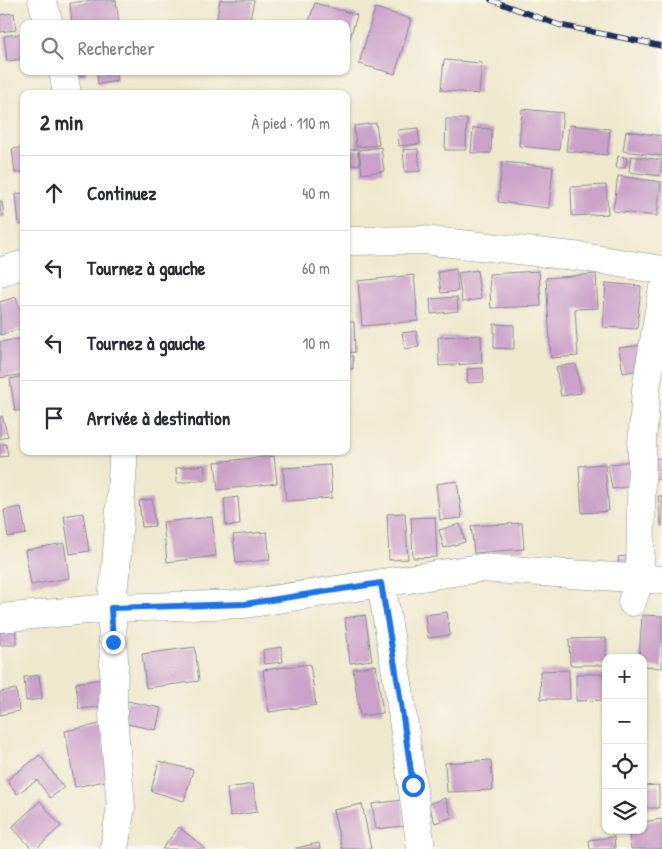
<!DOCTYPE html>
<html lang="fr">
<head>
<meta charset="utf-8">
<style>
  :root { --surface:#fff; --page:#f2f2f3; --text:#2b2b33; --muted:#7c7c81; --line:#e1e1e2 }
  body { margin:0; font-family:"Patrick Hand",sans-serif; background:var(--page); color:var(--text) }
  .controls { position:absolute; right:15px; bottom:15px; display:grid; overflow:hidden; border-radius:10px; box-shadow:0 1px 4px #0004 }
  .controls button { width:45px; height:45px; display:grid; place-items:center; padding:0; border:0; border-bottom:1px solid var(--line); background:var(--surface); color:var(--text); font:25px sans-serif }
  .stop { position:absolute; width:15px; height:15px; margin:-11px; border:4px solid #1a73e8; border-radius:50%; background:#fff }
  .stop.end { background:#1a73e8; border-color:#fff; box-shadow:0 1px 5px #0008 }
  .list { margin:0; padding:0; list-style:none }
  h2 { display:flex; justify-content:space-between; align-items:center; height:65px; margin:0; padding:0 20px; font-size:21px }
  h2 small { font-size:16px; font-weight:400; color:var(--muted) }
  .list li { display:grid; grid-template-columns:32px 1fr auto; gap:15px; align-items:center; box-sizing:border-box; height:75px; padding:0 20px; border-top:1px solid var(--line) }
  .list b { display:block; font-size:19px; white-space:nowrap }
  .list em { font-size:16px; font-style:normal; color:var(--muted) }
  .icon { flex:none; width:28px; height:28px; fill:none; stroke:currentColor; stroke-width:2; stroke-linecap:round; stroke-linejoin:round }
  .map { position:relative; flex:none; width:662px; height:849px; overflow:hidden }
  .search { position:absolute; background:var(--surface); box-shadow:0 1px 4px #0004; left:20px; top:20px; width:330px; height:55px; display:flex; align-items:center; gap:12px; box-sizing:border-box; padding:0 18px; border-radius:10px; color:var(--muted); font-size:19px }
  .panel { position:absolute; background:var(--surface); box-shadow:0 1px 4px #0004; left:20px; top:90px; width:330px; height:365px; border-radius:10px }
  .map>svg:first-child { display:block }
  .building { fill:#caa1c9 }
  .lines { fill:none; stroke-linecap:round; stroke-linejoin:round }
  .minor-casing { stroke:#848c96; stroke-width:29 }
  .minor { stroke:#fff; stroke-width:28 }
  .rail-casing { stroke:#1b2f5e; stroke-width:5.5 }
  .rail { stroke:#fbf7ec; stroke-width:4; stroke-dasharray:11; stroke-linecap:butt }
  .route { stroke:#1a73e8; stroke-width:6 }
</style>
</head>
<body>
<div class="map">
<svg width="662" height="849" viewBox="0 0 662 849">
  <rect width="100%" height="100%" fill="#fbf7ec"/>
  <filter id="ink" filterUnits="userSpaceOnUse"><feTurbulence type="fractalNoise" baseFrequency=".02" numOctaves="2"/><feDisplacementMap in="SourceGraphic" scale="10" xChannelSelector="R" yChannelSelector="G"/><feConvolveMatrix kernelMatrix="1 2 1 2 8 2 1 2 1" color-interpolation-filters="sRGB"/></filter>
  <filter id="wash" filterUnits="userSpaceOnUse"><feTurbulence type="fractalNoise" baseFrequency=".0096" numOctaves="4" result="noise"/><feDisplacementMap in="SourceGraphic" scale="20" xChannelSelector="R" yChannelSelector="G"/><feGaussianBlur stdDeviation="1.12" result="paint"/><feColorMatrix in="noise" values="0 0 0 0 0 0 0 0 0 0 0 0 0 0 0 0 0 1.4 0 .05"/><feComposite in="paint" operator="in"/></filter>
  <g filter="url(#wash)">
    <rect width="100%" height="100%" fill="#eee8cd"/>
    <g id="blocks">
      <path class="building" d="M91 0H116L119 24H72L70 3Z
        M220 0H254L249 24H216Z
        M315 3 357 15 347 48 346 24H308Z
        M375 8 411 19 395 74 359 64Z
        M14 13 16 30 0 32V15Z
        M24 33V59L7 61 4 36Z
        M444 60 482 63 479 94 441 90Z
        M70 71H85L86 75 71 77Z
        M97 71H115L117 81 98 84Z
        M522 109 563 113 559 150 519 146Z
        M446 119H467L466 150H445Z
        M376 123 379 145 356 147 354 126Z
        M569 125 610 129 607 155 566 151Z
        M418 128 420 144 399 146 398 130Z
        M473 128 492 129 491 153H471Z
        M626 131 662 136V156L623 151Z
        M24 147V172L15 173 12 149Z
        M381 147 384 171 362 174 359 150Z
        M358 149 360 164 351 165 349 150Z
        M418 149 420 171 405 172 403 150Z
        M618 156 627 158 625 168H616Z
        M631 156 662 160 660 176 629 172Z
        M502 162 553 167 549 208 498 202Z
        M618 176 661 182 657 216 613 211Z
        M606 185 608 214 572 216 571 187Z
        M24 193V224L19 225 16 194Z
        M0 201H2L4 216H0Z
        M456 269 458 291 441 293 438 272Z
        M477 270 481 299 462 302 458 273Z
        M539 271 541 306 491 308 489 274Z
        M596 274 598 308 575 309 578 356 551 358 546 278Z
        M414 275 418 321 362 326 358 281Z
        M606 283 641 286 637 329 603 327Z
        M16 297 24 323V328L0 335V302Z
        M457 297 458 311 431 314 430 299Z
        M346 322H354L355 352 346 353Z
        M494 324 514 325V349L494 348Z
        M416 331 419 347 405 349 402 333Z
        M481 335 482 363 439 366 438 337Z
        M24 338V374L0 378V342Z
        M642 345 646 369 623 373 619 348Z
        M346 356H353V369H346Z
        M576 364 581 393 561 396 556 367Z
        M483 368 484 382 468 383 467 369Z
        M24 376V410L15 411 10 379Z
        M2 416 8 436 0 439V417Z
        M6 444 8 456 0 457V445Z
        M274 456 277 483 218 490 215 462Z
        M660 458 662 479 647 481 644 461Z
        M635 460 639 485 612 489 608 465Z
        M605 464 609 511 582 513 579 466Z
        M204 465 206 480 177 483 176 468Z
        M330 465 332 498 286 501 283 468Z
        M457 481 462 518 440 520 436 484Z
        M658 496H662V526H661Z
        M238 497 240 525 226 526 224 499Z
        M152 499 155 526 142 527 139 501Z
        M21 507 26 534 8 537 4 510Z
        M83 513 89 551 70 554 64 516Z
        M405 513 408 559 389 560 387 514Z
        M212 517 216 556 167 562 163 522Z
        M435 517 437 557 413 558 411 518Z
        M522 523 524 549 474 553 471 526Z
        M460 524 465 542 444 548 439 530Z
        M267 532 270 560 236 563 233 535Z
        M64 543 69 578 31 585 25 550Z
        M633 555 634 563 619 564 618 557Z
        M447 612 450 635 428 638 425 615Z
        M365 615 372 660 350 663 345 618Z
        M642 615 662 616V668L643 666V658H639Z
        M0 621H16V645H0Z
        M606 638V665H570L569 639Z
        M195 647 199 681 146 688 142 654Z
        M281 647 283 662 264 664 263 650Z
        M310 664 316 705 269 712 263 670Z
        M376 665 383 713 360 716 353 669Z
        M569 670 570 699H541L540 671Z
        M576 674H605V700L576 701Z
        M39 675 42 699 26 701 24 677Z
        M102 679 105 706 79 709 76 683Z
        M16 689 19 711 0 715V692Z
        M127 701 161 708 156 730 123 723Z
        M100 724 110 780 75 787 65 731Z
        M40 755 64 788 50 798 37 780 17 794 7 780Z
        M491 760 493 790 447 792 445 763Z
        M159 761 193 770 184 801 151 791Z
        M253 784 257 812 230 816 227 788Z
        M659 785V808H643V786Z
        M445 798 452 817 435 823 428 804Z
        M402 800 405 826 376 829 372 804Z
        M40 801 61 826 36 849H32L12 827Z
        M362 804 371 849H342L333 810Z
        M662 819V849H631L628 830H643V822Z
        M179 827 206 849H162Z
        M614 837 615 849H590L589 840Z
        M319 843 320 849H296V848Z"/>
    </g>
  </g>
  <g filter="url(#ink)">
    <use href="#blocks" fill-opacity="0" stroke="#848c96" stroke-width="1"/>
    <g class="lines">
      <g class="minor-casing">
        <path id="minor" d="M42 0 49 24
          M63 71 67 94
          M346 241 423 240 583 257 662 270
          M0 272 24 264
          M381 583 399 690 421 849
          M632 602 640 578 642 443 646 389 662 293
          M0 618 111 608 245 604 480 568 662 580
          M114 849 121 807 113 716 114 660 111 608 116 567 123 464V451"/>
      </g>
      <use href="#minor" class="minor"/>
      <g class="rail-casing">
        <path id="rail" d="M491 0 559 25 662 46"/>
      </g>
      <use href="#rail" class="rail"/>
    </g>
  </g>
  <g class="lines" filter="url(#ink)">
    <path class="route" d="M113 642 111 608 245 604 381 583 399 690 413 785"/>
  </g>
</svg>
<div class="controls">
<button>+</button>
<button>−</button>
<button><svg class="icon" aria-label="locate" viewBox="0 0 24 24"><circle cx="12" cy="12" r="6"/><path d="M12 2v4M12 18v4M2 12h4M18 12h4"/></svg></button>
<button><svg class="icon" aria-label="layers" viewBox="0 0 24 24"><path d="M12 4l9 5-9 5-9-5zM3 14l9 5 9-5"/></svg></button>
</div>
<div class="stop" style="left:413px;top:785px"></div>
<div class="stop end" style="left:113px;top:642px"></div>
<div class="search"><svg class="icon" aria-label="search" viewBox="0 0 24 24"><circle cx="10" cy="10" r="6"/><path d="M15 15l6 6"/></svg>Rechercher</div>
<section class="panel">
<h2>2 min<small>À pied · 110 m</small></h2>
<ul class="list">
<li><svg class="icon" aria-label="ahead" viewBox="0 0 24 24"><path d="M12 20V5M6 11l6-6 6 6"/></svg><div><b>Continuez</b></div><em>40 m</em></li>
<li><svg class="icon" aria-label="left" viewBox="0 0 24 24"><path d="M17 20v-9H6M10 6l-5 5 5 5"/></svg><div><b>Tournez à gauche</b></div><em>60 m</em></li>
<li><svg class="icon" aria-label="left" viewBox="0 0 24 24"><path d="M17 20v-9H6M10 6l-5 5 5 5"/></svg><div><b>Tournez à gauche</b></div><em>10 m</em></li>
<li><svg class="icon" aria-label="arrive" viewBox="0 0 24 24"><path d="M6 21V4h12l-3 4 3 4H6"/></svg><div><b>Arrivée à destination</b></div></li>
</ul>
</section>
</div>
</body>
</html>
